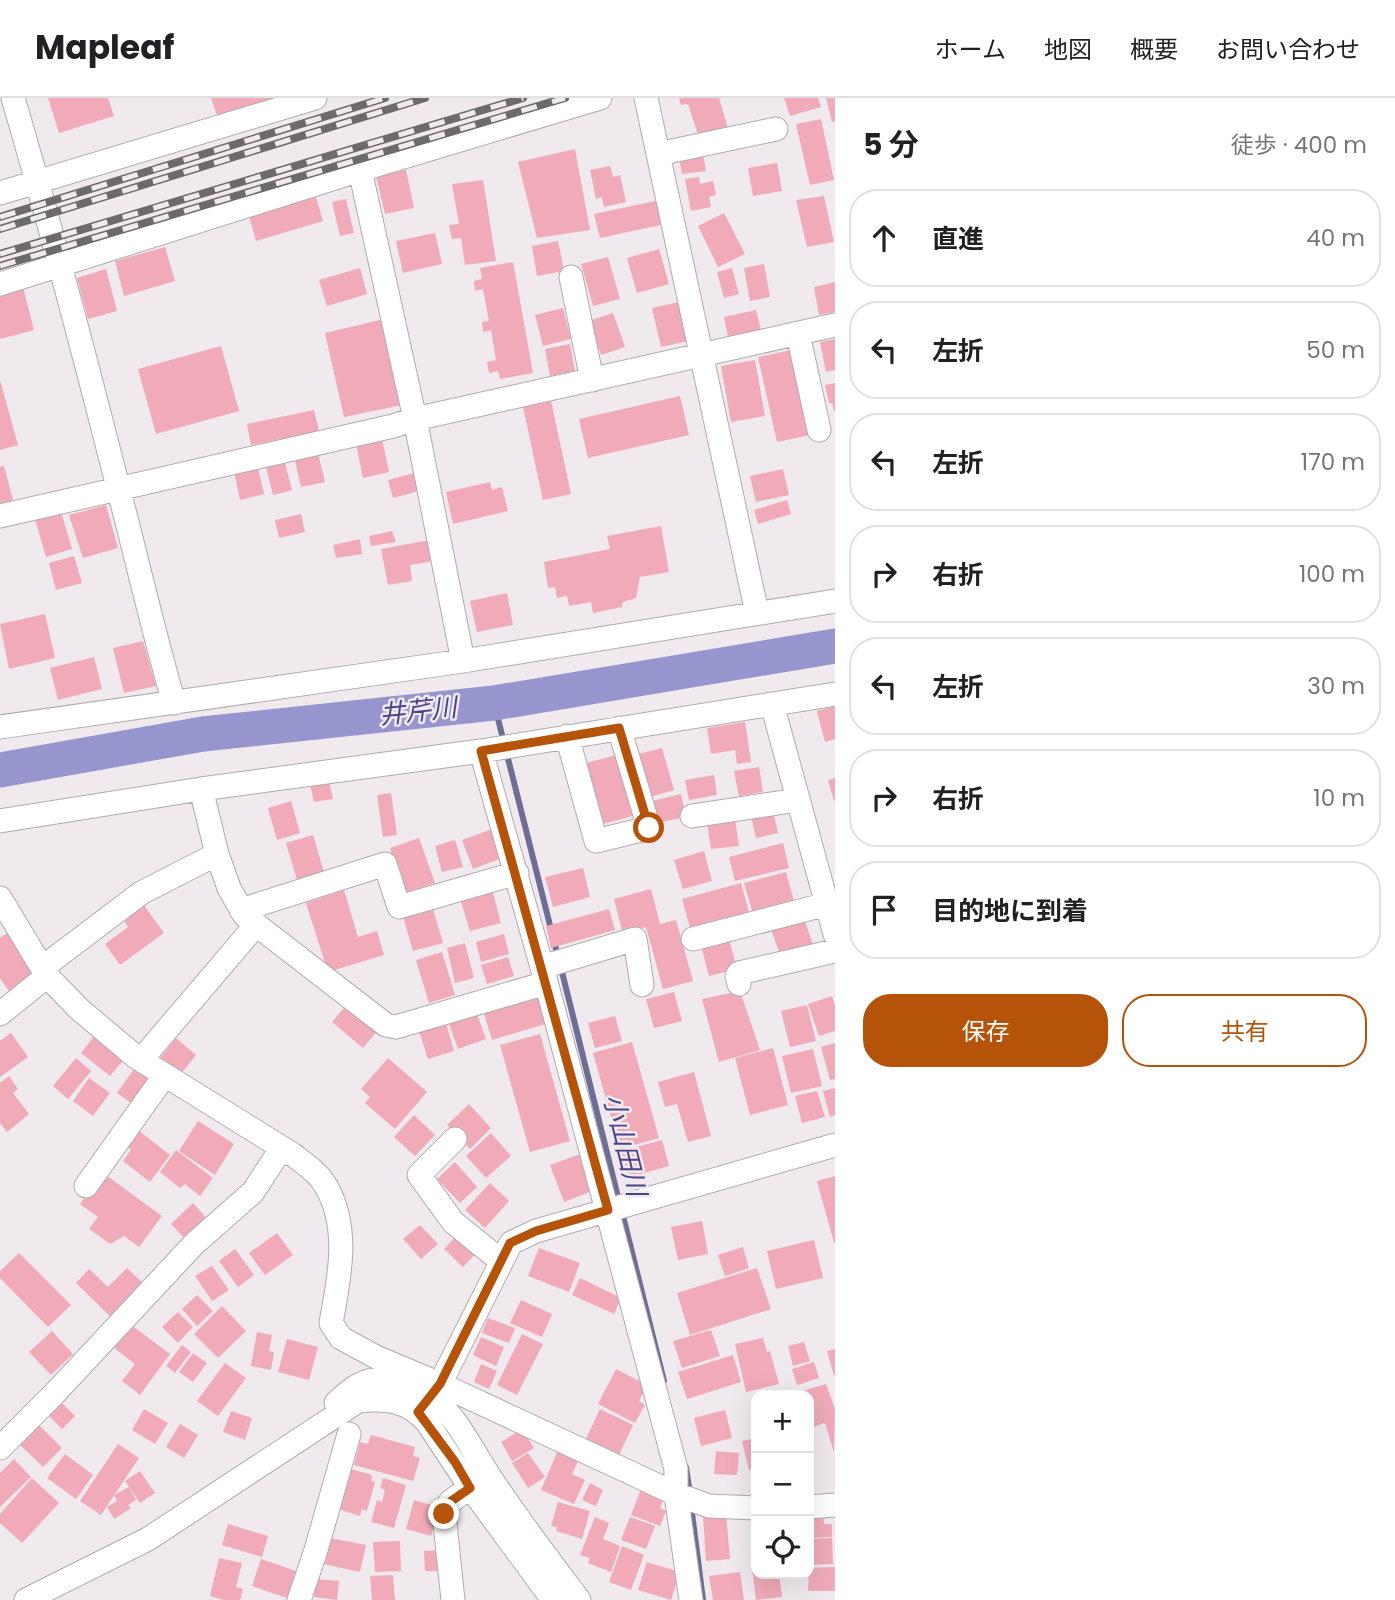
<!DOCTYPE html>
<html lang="ja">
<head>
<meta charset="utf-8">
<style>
  :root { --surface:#fff; --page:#f2f2f2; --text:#202124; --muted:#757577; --line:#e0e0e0; --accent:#b45309 }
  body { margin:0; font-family:Poppins,"Noto Sans JP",sans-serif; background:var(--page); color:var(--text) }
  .controls { position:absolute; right:21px; bottom:21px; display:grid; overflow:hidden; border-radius:14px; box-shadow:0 7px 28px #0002 }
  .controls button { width:63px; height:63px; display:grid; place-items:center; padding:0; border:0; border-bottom:2px solid var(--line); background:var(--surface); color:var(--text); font:35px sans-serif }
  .stop { position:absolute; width:21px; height:21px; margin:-16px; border:5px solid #b45309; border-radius:50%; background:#fff }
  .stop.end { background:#b45309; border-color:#fff; box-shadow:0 2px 7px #0008 }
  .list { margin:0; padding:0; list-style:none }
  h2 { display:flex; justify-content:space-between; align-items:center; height:91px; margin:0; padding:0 28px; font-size:30px }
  h2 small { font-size:23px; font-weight:400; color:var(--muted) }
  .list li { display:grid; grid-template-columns:46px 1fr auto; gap:21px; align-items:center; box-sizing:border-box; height:98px; margin:0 14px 14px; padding:0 14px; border:2px solid var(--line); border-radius:28px }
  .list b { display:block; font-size:26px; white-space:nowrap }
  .list em { font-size:23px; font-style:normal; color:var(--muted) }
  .actions { display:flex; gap:14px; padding:21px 28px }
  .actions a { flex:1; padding:16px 0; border:2px solid var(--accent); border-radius:28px; text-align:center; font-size:24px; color:var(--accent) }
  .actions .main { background:var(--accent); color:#fff }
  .icon { flex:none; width:38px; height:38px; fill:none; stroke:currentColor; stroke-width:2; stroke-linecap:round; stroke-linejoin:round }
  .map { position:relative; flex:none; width:835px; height:1502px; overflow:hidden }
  header { display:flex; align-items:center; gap:42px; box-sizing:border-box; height:98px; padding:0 35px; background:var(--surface); border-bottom:2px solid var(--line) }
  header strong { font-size:33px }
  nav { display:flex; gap:38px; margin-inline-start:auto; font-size:24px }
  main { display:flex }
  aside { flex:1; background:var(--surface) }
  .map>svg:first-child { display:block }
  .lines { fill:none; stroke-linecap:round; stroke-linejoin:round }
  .stream { stroke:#6e6d95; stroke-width:6 }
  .river { stroke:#9695cd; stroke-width:35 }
  .building { fill:#f1abb8 }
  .minor-casing { stroke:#b0aaae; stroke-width:25 }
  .minor { stroke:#fff; stroke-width:23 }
  .rail-casing { stroke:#6d6a6c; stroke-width:8 }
  .rail { stroke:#f0eaee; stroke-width:5; stroke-dasharray:16; stroke-linecap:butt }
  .route { stroke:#b45309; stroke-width:9 }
  .labels { text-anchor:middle; stroke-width:5; stroke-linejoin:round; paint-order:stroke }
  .water-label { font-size:26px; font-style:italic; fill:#4a4389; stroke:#f0eaee }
</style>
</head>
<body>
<header>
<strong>Mapleaf</strong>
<nav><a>ホーム</a><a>地図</a><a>概要</a><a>お問い合わせ</a></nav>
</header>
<main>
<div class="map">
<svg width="835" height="1502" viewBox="0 0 835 1502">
  <rect width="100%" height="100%" fill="#f0eaee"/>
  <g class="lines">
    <path class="stream" d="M494 605 558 859
      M561 870 619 1103
      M622 1114 664 1283
      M686 1369 690 1396
      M691 1407 703 1502"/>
    <path class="river" d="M0 672 203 636 494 605 835 548"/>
  </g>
  <path class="building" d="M48 0H108L114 18 59 35Z
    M211 0H291L220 26Z
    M679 0H719L729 34 700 43 688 6 681 7Z
    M784 0H818L821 9 790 18Z
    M826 0H835V23L832 24Z
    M821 21 834 82 810 87 796 26Z
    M575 51 590 132 537 140 518 64Z
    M703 56 706 73 682 76 679 60Z
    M777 65 782 93 753 98 748 70Z
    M610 68 613 79 620 77 626 104 604 109 602 99 596 101 590 72Z
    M406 72 414 110 385 116 376 78Z
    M699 79 700 86 713 83 716 97 709 99 711 109 691 113 685 81Z
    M483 82 496 163 465 167 461 140 452 141 449 127 459 126 452 86Z
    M824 98 834 144 807 149 796 102Z
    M316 99 323 123 256 143 249 118Z
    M346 101 354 135 340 138 332 104Z
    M660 102 665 126 600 140 594 116Z
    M724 115 745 156 718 169 698 128Z
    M435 135 442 166 403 175 396 143Z
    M558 143 564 173 537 178 532 148Z
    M165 149 175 183 124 198 115 163Z
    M659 151 669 186 637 195 627 160Z
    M608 159 620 201 593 208 581 166Z
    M513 164 533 275 500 281 498 273 489 275 487 264 496 262 491 232 483 234 482 224 489 223 483 191 475 193 474 183 482 181 480 170Z
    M764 166 770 199 750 203 744 170Z
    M360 170 367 196 327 208 319 182Z
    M732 170 739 196 724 200 717 174Z
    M106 171 117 213 88 221 77 180Z
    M835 184V214L819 217 814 189Z
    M23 189 34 232 0 241V194Z
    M679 204 688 243 661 249 652 210Z
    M563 210 571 241 543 248 535 217Z
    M756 212 761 232 728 239 724 219Z
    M613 215 625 249 601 257 589 223Z
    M384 221 402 307 344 319 325 235Z
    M835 241V272L826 274 820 244Z
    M570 246 575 273 550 278 545 251Z
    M221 248 239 313 156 336 138 271Z
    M791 252 810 337 777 344 758 259Z
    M755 262 765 318 731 324 721 268Z
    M0 282 18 347 0 352Z
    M835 285V313H834L832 305H829L825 287Z
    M680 298 689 337 588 360 579 321Z
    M551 303 571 396 543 402 523 309Z
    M314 312 319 333 251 347 247 326Z
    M382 341 389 374 363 380 356 346Z
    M318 355 325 384 301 389 294 358Z
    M284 361 292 392 273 397 265 365Z
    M4 368 13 402 0 406V369Z
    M258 370 264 396 240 402 234 374Z
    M783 371 789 397 756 404 750 378Z
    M414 375 419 393 393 400 388 382Z
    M490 384 492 392 502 389 508 413 453 426 446 394Z
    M787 402 791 416 758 426 754 412Z
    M106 407 118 450 83 460 69 417Z
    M61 413 72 451 46 459 35 421Z
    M301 416 305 434 279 440 275 422Z
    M661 428 669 474 640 479 636 500 623 504 622 509 593 515 591 504 569 508 567 498 557 500 555 489 548 490 544 464 610 451 607 438Z
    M392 433 396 444 371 448 369 438Z
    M360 441 362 456 336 460 333 447Z
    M430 442 434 463 410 467 412 483 388 487 381 451Z
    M74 458 82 485 56 492 49 465Z
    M507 495 513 527 477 534 470 503Z
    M45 516 55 560 9 571 0 526Z
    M143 543 156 588 124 595 113 550Z
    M94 559 102 591 58 602 50 570Z
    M835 608V641L825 644 817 613Z
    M745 624 751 664 737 666 735 652 711 656 707 630Z
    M662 650 674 692 650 699 638 656Z
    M620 656 636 717 603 726 586 665Z
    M759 669 763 694 739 698 734 673Z
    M714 677 717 697 689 702 685 682Z
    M835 680V702L834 703 828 682Z
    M329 683 333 701 314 704 310 687Z
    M391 695 397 737 383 739 377 697Z
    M681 696 686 719 656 725 652 703Z
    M291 703 300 735 277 742 268 710Z
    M774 717 778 735 756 740 751 719Z
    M735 721 739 748 711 751 707 725Z
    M492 731 502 760 473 771 462 742Z
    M313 737 324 774 297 782 286 745Z
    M419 740 435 785 405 795 390 750Z
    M455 742 463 769 442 774 435 748Z
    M783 745 789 770 735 783 729 759Z
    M704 753 712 783 683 791 674 762Z
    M583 770 590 799 553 809 545 779Z
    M786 774 795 807 754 819 744 785Z
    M741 785 751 822 692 837 682 801Z
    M491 788 501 825 470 833 459 797Z
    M651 791 660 826 676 822 693 883 663 891 646 829 623 836 614 801Z
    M344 792 358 839 377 833 384 857 328 874 306 805Z
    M141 803 164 835 120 867 105 846 128 829 121 818Z
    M432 807 443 845 413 853 402 815Z
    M609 811 615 832 551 850 546 828Z
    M804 820 813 847 780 857 770 828Z
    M9 834 39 876 11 896 0 880V840Z
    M504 836 509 856 481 864 476 844Z
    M728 837 737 871 709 878 700 844Z
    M465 845 474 880 455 885 447 850Z
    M442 854 455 897 429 905 416 862Z
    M508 859 514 878 487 886 481 867Z
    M740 893 760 952 719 964 702 901Z
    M674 894 682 923 654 930 646 901Z
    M538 896 545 926 492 942 483 912Z
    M832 898 835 908V933L819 938 808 906Z
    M349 904 380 930 363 950 332 924Z
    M807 907 816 943 790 949 781 913Z
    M477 916 486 941 458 951 449 926Z
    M615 918 622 943 595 950 588 925Z
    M446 925 454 953 428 961 419 933Z
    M11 935 28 959 0 979V943Z
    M96 936 126 959 110 978 81 955Z
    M540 936 570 1043 530 1054 500 947Z
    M176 940 196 957 179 978 159 961Z
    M632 944 659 1040 620 1051 593 955Z
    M835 945V981L830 982 821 949Z
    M773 950 788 1007 750 1017 735 960Z
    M813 951 822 988 791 995 782 958Z
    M76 960 91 973 68 1001 53 988Z
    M388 960 427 994 395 1031 365 1005 370 999 361 991Z
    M136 968 157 983 138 1010 117 995Z
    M694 974 711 1038 688 1044 677 1006 665 1009 658 984Z
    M9 978 18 991 13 995 29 1016 7 1034 0 1025V985Z
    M89 980 110 995 93 1018 73 1003Z
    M835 990V1017L830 1019 823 993Z
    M817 993 825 1019 802 1025 795 998Z
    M469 1006 491 1030 470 1051 447 1027Z
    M414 1017 435 1037 415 1058 394 1039Z
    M198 1023 234 1046 215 1077 179 1053Z
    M138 1032 170 1057 150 1084 123 1063 131 1052 126 1048Z
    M491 1035 511 1058 486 1080 466 1058Z
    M662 1042 669 1068 626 1080 618 1054Z
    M176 1052 213 1080 200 1098 185 1086 180 1090 160 1074Z
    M583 1055 597 1091 564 1104 550 1067Z
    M455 1064 477 1089 460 1105 437 1081Z
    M103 1075 162 1118 139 1149 124 1138 110 1146 89 1131 98 1119 80 1106Z
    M835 1078V1145H834L817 1083Z
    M490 1085 509 1103 485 1130 465 1112Z
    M193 1105 210 1124 189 1145 171 1126Z
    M702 1123 708 1156 678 1162 671 1129Z
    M420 1127 438 1146 421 1161 403 1141Z
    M460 1134 479 1152 463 1169 444 1151Z
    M277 1135 293 1157 265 1177 249 1155Z
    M814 1142 823 1180 776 1191 767 1153Z
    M743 1149 749 1170 725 1178 718 1157Z
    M539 1150 580 1165 569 1194 528 1178Z
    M235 1151 254 1177 238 1189 219 1163Z
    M19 1155 71 1207 48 1229 0 1180V1173Z
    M212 1168 229 1192 212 1203 195 1178Z
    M127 1170 144 1186 112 1220 76 1185 89 1171 108 1189Z
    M757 1170 771 1211 690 1237 677 1195Z
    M580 1180 621 1200 614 1216 572 1197Z
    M197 1197 213 1213 197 1228 182 1211Z
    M521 1202 552 1216 542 1239 510 1225Z
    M222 1208 246 1233 218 1260 194 1236Z
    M178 1214 193 1229 178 1245 162 1229Z
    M488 1220 515 1230 509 1245 482 1235Z
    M130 1226 170 1256 140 1297 122 1283 135 1266 113 1249Z
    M711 1232 720 1258 682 1270 673 1243Z
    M52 1233 73 1256 51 1277 29 1254Z
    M257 1234 272 1237 269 1253 274 1254 271 1272 251 1268Z
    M522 1236 543 1246 517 1297 497 1287Z
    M481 1239 504 1249 496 1268 473 1257Z
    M763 1240 767 1254 770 1253 779 1286 746 1294 735 1246Z
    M287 1241 318 1249 309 1282 278 1274Z
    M804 1244 810 1263 793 1268 788 1248Z
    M182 1247 191 1254 175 1275 166 1268Z
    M835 1251V1278H834L827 1253Z
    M193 1255 207 1265 193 1284 179 1274Z
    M733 1257 741 1284 687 1301 678 1274Z
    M814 1264 819 1280 797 1287 792 1271Z
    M225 1265 246 1280 218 1318 197 1303Z
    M481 1266 497 1273 489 1291 474 1284Z
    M616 1271 647 1287 639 1303 645 1307 635 1325 598 1306Z
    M826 1286 835 1311 834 1355 825 1325 813 1329 809 1316V1297H803L802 1293Z
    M57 1300 75 1318 62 1331 44 1313Z
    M144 1311 168 1325 155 1346 132 1332Z
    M600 1311 633 1327 618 1359 585 1343Z
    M725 1312 732 1340 701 1348 694 1320Z
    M231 1313 252 1320 245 1342 223 1334Z
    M35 1323 62 1350 43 1369 16 1343Z
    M180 1326 198 1337 184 1360 166 1349Z
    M522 1331 534 1350 512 1363 501 1344Z
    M371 1337 415 1349 413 1358 420 1360 413 1383 354 1367 360 1344 368 1346Z
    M756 1340V1371L749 1372 742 1343Z
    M118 1346 139 1360 101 1417 80 1403Z
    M558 1352 579 1361 572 1376 585 1382 574 1406 541 1392Z
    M716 1353 739 1355 737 1377 714 1376Z
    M528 1355 545 1379 528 1390 512 1365Z
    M65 1356 93 1377 76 1401 47 1380Z
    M14 1361 31 1379 0 1409V1375Z
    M351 1371 372 1377 371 1383 375 1384 367 1413 362 1411 360 1418 338 1411Z
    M140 1373 155 1395 140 1405 125 1383Z
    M32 1380 59 1405 22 1445 0 1425V1416Z
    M383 1380 406 1387 394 1430 371 1424 377 1402 382 1404 385 1392 380 1390Z
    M590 1385 603 1392 596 1408 582 1402Z
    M129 1389 136 1402 128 1407 131 1410 114 1421 107 1409 117 1403 114 1397Z
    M641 1391 664 1400 660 1410 666 1413 660 1428 631 1417Z
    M414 1402 439 1409 431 1438 406 1431Z
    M558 1404 590 1413 582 1441 556 1433 557 1429 551 1428Z
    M823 1415 824 1426H832V1439L809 1440V1416Z
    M726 1416 730 1461 706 1463 703 1418Z
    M595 1419 609 1425 603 1441 620 1448 611 1474 588 1465 590 1460 580 1457Z
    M630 1419 655 1428 646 1451 621 1442Z
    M228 1426 268 1438 262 1459 222 1447Z
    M325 1439 366 1447 360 1474 319 1465Z
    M832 1440 833 1466 809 1467V1441Z
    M400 1443 401 1473 375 1474 373 1444Z
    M622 1448 644 1457 631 1492 609 1484Z
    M441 1452 442 1473H425L424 1453Z
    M219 1460 242 1465 236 1489 243 1491 240 1502H224L210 1498Z
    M261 1461 296 1473 287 1500 252 1488Z
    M647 1464 680 1474 671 1502 638 1492Z
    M756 1469V1476H779L782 1499 756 1502 752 1470Z
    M835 1469V1493H808L809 1470Z
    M740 1474 744 1502H713L709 1478Z
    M393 1477 395 1502H372L370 1478Z
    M316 1481 339 1483 337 1502 314 1499Z"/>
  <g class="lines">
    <g class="minor-casing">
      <path id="minor" d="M13 0C51 129 85 259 118 389 137 461 153 533 174 605
        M646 0 757 515
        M658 56 776 31
        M360 72 415 321 463 563
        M0 95 315 0
        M571 179 592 282
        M0 186 360 72 600 0
        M798 236 819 332
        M0 418 393 328 415 321 835 227
        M772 606 835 836
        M0 629 463 563 835 503
        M567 638 596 743 649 730 619 630
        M481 653 542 869 676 1371V1396L691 1502
        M201 691 217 756 229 790 245 818 386 927 396 929 546 885
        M692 718 798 702
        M0 723 201 691 481 653 835 596
        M0 800 47 878 79 911 136 959 292 1056C305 1066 319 1075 327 1090 350 1131 339 1182 331 1225L341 1240 376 1259 440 1286 676 1396 709 1408 756 1410
        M241 812 385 766 399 809 517 775
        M693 841 827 806
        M542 869 635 841 642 887
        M42 870 141 795 217 756
        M739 886 737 878 739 875 835 853
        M0 916 47 878
        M141 962 256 827
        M455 1041 419 1077 453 1124 501 1163
        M86 1088 165 977
        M336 1305C346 1296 357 1285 372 1282 390 1279 418 1287 432 1299 457 1319 471 1350 488 1376 516 1419 548 1461 579 1502
        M418 1314 440 1286 511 1145 536 1133 835 1047
        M0 1350 55 1295 194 1146 253 1094 279 1054 292 1056
        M809 1409 835 1407
        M26 1502 148 1441 358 1303C386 1300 407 1302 427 1324L470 1389 553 1502
        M299 1502 316 1452 349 1336
        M453 1502 444 1416 450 1404 470 1389"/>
    </g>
    <use href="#minor" class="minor"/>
    <g class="rail-casing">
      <path id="rail" d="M0 119 385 0
        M0 131 425 0
        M0 156 523 0
        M0 168 565 0"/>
    </g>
    <use href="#rail" class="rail"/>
  </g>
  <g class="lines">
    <path class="route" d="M444 1416 450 1404 470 1390 455 1364 418 1314 440 1286 510 1145 536 1133 608 1112 481 653 619 630 649 730"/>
  </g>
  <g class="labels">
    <g class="water-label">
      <text transform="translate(418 613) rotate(-6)" y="9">井芹川</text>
      <text transform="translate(625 1047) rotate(76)" y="9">小山田川</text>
    </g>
  </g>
</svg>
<div class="controls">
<button>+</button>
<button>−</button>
<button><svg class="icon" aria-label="locate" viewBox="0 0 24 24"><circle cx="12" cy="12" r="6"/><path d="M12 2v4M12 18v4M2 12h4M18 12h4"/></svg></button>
</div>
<div class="stop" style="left:649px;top:730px"></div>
<div class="stop end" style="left:444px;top:1416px"></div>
</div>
<aside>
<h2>5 分<small>徒歩 · 400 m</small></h2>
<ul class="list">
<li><svg class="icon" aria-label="ahead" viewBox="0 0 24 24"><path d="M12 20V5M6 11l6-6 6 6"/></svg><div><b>直進</b></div><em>40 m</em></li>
<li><svg class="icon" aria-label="left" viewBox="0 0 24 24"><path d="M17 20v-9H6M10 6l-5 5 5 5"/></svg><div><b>左折</b></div><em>50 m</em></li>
<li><svg class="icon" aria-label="left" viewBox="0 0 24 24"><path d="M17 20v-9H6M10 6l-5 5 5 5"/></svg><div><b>左折</b></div><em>170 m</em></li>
<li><svg class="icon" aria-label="right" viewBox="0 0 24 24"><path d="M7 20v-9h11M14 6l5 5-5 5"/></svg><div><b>右折</b></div><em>100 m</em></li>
<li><svg class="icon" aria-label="left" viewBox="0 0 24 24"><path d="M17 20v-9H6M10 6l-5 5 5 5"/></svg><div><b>左折</b></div><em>30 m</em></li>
<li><svg class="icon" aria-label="right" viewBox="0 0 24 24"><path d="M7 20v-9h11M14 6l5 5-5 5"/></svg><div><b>右折</b></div><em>10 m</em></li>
<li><svg class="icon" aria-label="arrive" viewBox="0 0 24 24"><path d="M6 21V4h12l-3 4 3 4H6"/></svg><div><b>目的地に到着</b></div></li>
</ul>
<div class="actions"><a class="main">保存</a><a>共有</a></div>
</aside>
</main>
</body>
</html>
